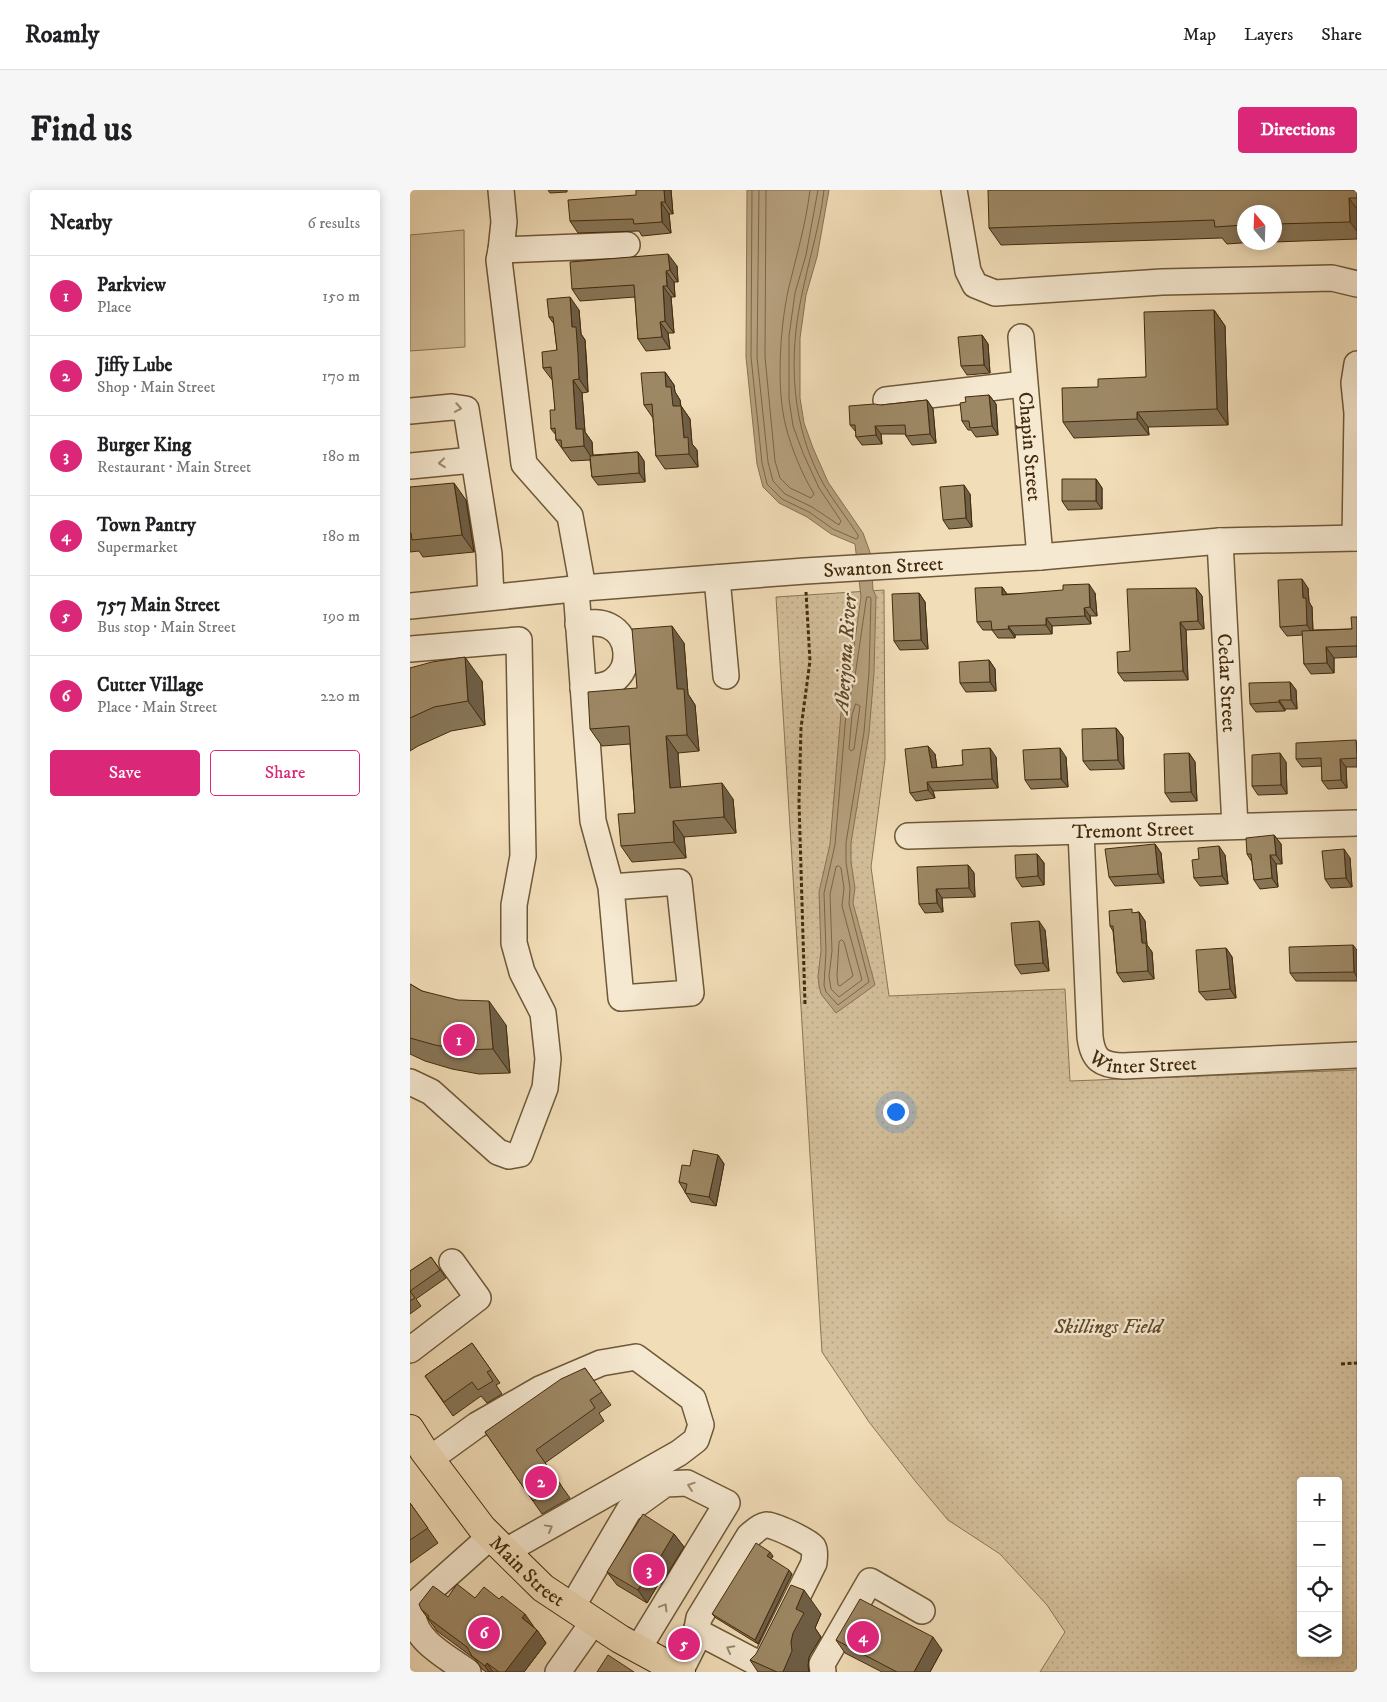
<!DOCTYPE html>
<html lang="en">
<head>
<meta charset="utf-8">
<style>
  :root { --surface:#fff; --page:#f6f6f6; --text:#202124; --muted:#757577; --line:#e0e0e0; --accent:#db2777 }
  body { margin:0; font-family:"IM FELL DW Pica",serif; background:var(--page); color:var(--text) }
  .controls { position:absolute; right:15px; bottom:15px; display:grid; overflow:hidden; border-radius:5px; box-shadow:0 2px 12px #0003 }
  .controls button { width:45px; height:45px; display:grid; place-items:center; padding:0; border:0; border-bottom:1px solid var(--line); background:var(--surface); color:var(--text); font:25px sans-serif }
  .compass { position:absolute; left:827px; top:15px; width:45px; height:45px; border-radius:50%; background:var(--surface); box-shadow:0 2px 12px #0003; rotate:341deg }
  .you { position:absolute; left:485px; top:921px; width:18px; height:18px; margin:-12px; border:4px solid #fff; border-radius:50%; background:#1a73e8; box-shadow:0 0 0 8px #1a73e833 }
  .badge { display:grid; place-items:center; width:32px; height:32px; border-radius:50%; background:var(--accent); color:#fff; font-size:16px; font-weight:700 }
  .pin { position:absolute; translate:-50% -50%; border:2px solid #fff; box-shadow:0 1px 5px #0006 }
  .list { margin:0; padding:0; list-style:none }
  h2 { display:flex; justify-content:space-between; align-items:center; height:65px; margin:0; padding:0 20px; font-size:21px }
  h2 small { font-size:16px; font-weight:400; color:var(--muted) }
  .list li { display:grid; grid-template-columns:32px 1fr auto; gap:15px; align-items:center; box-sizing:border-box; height:80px; padding:0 20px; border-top:1px solid var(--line) }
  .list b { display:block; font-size:19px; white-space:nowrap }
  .list p { margin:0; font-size:16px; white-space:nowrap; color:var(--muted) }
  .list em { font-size:16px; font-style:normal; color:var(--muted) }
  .actions { display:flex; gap:10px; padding:15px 20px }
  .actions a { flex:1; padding:11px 0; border:1px solid var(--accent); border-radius:5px; text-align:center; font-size:18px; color:var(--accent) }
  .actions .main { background:var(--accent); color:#fff }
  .icon { flex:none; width:28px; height:28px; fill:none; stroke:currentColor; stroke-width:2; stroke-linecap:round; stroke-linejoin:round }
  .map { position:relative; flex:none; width:947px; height:1482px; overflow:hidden; border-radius:5px }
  header { display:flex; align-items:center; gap:30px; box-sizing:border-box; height:70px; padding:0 25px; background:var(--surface); border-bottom:1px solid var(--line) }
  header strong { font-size:24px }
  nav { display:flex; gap:28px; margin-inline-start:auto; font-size:18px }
  .intro { display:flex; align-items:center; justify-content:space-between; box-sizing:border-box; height:120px; padding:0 30px }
  h1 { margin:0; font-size:35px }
  .button { padding:12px 22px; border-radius:5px; background:var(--accent); color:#fff; font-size:18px; font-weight:700 }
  main { display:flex; gap:30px; padding:0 30px }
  aside { flex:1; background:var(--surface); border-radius:5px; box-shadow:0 2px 12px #0003 }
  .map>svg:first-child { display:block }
  .green { fill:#d3bf9b; stroke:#8b7554 }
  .park { fill:url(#park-dots); stroke:#8b7554; fill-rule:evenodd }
  .water { fill:#b6a07e; stroke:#887150 }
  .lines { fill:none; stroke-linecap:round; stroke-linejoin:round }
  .shore { stroke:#7c6645; stroke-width:1 }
  .minor-casing { stroke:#6e5837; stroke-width:28 }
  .major-casing { stroke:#432b0c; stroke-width:30 }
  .path { stroke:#432b0c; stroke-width:3; stroke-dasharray:4 2.5; stroke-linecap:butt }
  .minor { stroke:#f6e9d1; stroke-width:25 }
  .major { stroke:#f1ddb8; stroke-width:28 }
  .wall { fill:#877557; stroke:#432b0c }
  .shaded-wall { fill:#6e5f47; stroke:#432b0c }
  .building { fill:#9d8865; stroke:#432b0c }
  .oneway { stroke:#9c8a6e }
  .labels { text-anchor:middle; stroke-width:4.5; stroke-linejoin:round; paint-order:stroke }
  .street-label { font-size:20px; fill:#432b0c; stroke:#f6e9d1 }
  .park-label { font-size:20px; font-style:italic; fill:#604929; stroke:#f6e9d1 }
  .water-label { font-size:21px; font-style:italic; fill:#604828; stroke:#f6e9d1 }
</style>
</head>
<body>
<header>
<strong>Roamly</strong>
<nav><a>Map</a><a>Layers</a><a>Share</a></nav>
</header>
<div class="intro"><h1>Find us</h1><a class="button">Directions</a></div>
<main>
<aside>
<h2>Nearby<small>6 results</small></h2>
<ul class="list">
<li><span class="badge">1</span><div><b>Parkview</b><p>Place</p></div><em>150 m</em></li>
<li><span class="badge">2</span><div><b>Jiffy Lube</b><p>Shop · Main Street</p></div><em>170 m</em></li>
<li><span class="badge">3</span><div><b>Burger King</b><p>Restaurant · Main Street</p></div><em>180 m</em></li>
<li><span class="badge">4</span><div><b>Town Pantry</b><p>Supermarket</p></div><em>180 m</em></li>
<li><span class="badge">5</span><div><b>757 Main Street</b><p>Bus stop · Main Street</p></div><em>190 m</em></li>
<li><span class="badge">6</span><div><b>Cutter Village</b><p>Place · Main Street</p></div><em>220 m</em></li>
</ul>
<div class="actions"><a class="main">Save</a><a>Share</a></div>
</aside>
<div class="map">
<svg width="947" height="1482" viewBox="0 0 947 1482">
  <defs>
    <pattern id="park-dots" width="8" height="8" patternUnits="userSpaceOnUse" patternTransform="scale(1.25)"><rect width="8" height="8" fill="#d3bf9b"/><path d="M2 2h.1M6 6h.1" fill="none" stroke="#b6a484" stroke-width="1.8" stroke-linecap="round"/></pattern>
  </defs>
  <rect width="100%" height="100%" fill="#f1ddb8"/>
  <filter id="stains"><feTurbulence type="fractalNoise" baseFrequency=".004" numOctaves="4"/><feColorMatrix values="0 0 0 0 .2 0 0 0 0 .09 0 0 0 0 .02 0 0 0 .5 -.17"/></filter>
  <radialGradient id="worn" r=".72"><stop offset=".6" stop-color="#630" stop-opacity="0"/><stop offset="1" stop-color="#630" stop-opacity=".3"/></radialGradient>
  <path class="green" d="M54 40 55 157 0 161V45Z"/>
  <path class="park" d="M474 400 475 569 461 677 479 806 655 799 660 891 947 880V1482H630L655 1442 637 1415 590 1364 538 1330 506 1292 459 1232 412 1162 366 407ZM891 1291H928V1463H891Z"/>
  <path class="water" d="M337 0H419L407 67 396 105 390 148V208L394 233 403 258 418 292 453 343 461 365 463 400 466 406 464 483 459 543 441 653V672L445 698 443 713 465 795 426 823 411 804 409 796 408 786 411 761 409 702 420 654 431 523 440 485 451 407 445 354 421 344 397 327 369 313 353 297 347 274 336 167Z"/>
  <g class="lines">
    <path class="shore" d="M342 0 341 167 352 273 357 294 372 309 399 322 423 339 446 349 448 348V345C437 328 424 312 414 295 381 237 378 168 392 104 399 69 410 35 414 0
      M349 0 347 167 358 272 363 291 375 304 402 317 429 335 431 331 409 298 393 263 383 236 379 209V146L385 103 396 65 408 0
      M356 0 355 167 365 271 370 288 380 298 401 308 404 304C392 284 382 260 376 237 366 199 370 139 378 101 386 67 396 34 400 0
      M457 407H460L461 409 459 482 454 542 436 653V672L440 698 439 714 459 792 428 815 416 802 414 795 416 761 414 703 425 655 436 524 445 486Z
      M446 514 450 516 444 559 441 561 439 559 442 525Z
      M429 676 431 678 434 698 432 716 452 790 429 807 421 799 419 786 422 761 420 704 426 677Z
      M432 750 434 752 443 786 430 796 428 795 427 786 429 752Z"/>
    <g class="minor-casing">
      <g id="minor">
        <path d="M91 0 94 32 91 60 217 55"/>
        <path d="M544 0 558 81 565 95 585 103 752 92 922 88 947 94"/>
        <path d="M91 60 89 70 114 274 160 326 173 398"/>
        <path id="s1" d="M611 147 630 367"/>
        <path d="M476 210 614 194"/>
        <path d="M0 221 42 217 56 219 79 364 81 407"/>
        <path d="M0 276 63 270"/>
        <path d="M945 348 947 223 944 193 947 174"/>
        <path id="s2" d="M810 351 825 636"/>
        <path d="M307 388 316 486"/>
        <path d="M166 399 183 631 201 697 211 808 281 803 269 692 201 697"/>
        <path id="s3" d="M0 416 173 398 395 381 630 367 810 351 947 348"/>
        <path d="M168 434C179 433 189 431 199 436 220 446 222 478 203 491 195 497 184 497 173 498"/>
        <path d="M0 459 109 450 113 666 104 715V753L112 782 133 823 138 869 135 898 110 964 99 966 88 962 21 902 0 892"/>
        <path id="s4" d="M671 642 680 847C683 870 691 875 713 876L947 865"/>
        <path id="s5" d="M498 646 947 633"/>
        <path d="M0 1160 68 1108 42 1072"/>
        <path d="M20 1269 67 1235 130 1199 191 1173 226 1167 283 1209 291 1235 286 1250 269 1263 96 1361"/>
        <path d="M162 1417 219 1320 255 1294 277 1293 317 1313 228 1459"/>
        <path d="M286 1441 353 1476"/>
        <path d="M58 1482C39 1468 4 1451 3 1424 3 1421 5 1416 6 1413L81 1346"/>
        <path d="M148 1482 184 1431"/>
        <path d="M270 1482 284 1454 289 1428 339 1346C344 1342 349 1336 356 1335 363 1334 398 1351 403 1357 406 1362 404 1368 404 1373L350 1482"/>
        <path d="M413 1482 412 1474 460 1391 512 1421"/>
      </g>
    </g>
    <g class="major-casing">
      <g id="major">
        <path id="s6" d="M0 1239 14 1261 72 1338 133 1398 210 1449 271 1482"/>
      </g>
    </g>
    <path class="path" d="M395 814 389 612 391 538 400 471 396 402
      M931 1174 947 1173"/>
    <use href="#minor" class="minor"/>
    <use href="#major" class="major"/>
  </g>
  <path class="wall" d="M138 0H157V2L140 3Z
    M261 0 263 24H259L261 43 232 46 229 41 168 43 160 31Z
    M947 0V49L864 52V22H834V52H845L817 54 812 48 591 55 579 38Z
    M267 76 268 92H264L265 107H261L264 143H258L260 159 236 161 228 149 225 107 170 111 162 99Z
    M169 120 171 144 175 150 177 177 178 202 172 203 175 242 182 252 183 265 228 262 234 271 235 292 188 295 182 287 180 270 161 271 146 250V245L141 239 145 220 143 191 133 178 147 160 144 134 139 127Z
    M804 120 815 136 818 235 738 237 739 245 664 248 653 232 688 197 736 187Z
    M572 145 578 154 580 183 557 185 551 176Z
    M255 182 264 195 265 202 270 210 271 216 280 229 282 254 287 260 288 277 255 279 246 266 243 228 234 215Z
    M579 205 586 214 588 245 566 247 561 240H558L552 231 556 212Z
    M517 210 523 219 526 253 502 255 496 246 495 244H471L472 254 452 255 446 247V242L440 235 471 215Z
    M686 289 692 298V319L658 320 652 311Z
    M0 297 56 310 64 362 13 367 9 361 0 362Z
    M560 304 562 337 539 339 533 330Z
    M592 397 597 404 685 403 687 426H680L681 434 642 436V444L605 445V448H588L582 440H573L567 432Z
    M786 398 792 406 794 439 776 440 778 490 714 491 708 483 720 461Z
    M898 398 899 412 902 417 903 440 942 439 947 427V467L924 468V483L901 484 894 474 893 445 877 446 870 437Z
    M509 403 515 412 518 459 490 460 484 451Z
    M274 453 278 504 285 515 289 561 268 563 270 597 323 609 326 643 274 647 276 668 222 672 211 656 225 623 220 554 192 556 180 539 227 498Z
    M579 470 585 479 586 501 556 502 550 493Z
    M0 478 72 491 75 535 41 541 8 556 0 561Z
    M880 492 886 500 887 519H875V521L846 522 840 514Z
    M706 538 713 547 714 579 680 580 673 571Z
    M947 551V577H936L937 598 918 599 912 591V576L892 577 886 569Z
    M779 563 785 572 787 611 761 612 755 603Z
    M525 564 527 578 553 575 586 567 588 598 523 601 525 608 506 611 500 603Z
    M656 567 658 597 621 599 615 590Z
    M876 572 877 604 848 605 842 596Z
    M864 645 871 654 872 674H866L868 697 850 699 844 690 842 672 837 664Z
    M745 654 751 663 754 693 705 696 699 687Z
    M627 664 634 673V695L612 697 606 688Z
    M815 665 818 694 790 696 784 688 789 669Z
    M940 668 942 697 921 698 915 689Z
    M558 675 564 683 565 707 532 708 533 722 515 723 509 714Z
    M729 722 735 731 737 755 742 762 744 789 713 792 707 783 703 741 700 736 724 723Z
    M635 740 639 781 611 784 605 775Z
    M816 758 822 767 826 808 796 810 789 802Z
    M947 760V791H886L880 783Z
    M0 794 12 801 96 835 100 883 69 884 42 879 15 871 0 864Z
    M308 965 314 974 306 1016 281 1012 269 992 280 976Z
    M21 1067 36 1088 6 1109 11 1116 0 1124V1081Z
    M62 1153 90 1193 86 1195 92 1204 77 1213 71 1206 43 1226 15 1186Z
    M175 1178 201 1215 189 1223 194 1231 135 1273 160 1308 132 1324 75 1242Z
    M0 1313 28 1353 0 1373Z
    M264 1344 274 1357 251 1394 249 1393 237 1413 207 1395 197 1382Z
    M363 1366 361 1369 382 1384 348 1454 306 1428 302 1424Z
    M38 1407 65 1408 124 1437 127 1440 136 1453 114 1482H76L72 1479 65 1469 27 1441 11 1419Z
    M411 1424 405 1438 411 1447 399 1467 398 1476 399 1482H348L340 1470Z
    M426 1450 532 1460 520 1482H472L435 1463Z"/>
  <path class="shaded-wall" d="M254 0H261L263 24 255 12Z
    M939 8 947 19V41L940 32Z
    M251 12 259 24 261 43 252 32Z
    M258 64 267 76 268 92 260 80Z
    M256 81 264 92 265 107 257 96Z
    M253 96 261 107 264 143 255 131Z
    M160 107 169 120 171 144 175 150 178 202 169 189 162 137Z
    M804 120 815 136 818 235 807 219Z
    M250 132 258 143 260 159 252 147Z
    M572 145 578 154 580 183 574 175Z
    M255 182 264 195 265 202 270 210 272 230 263 216 256 197Z
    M163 190 172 203 175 242 182 252 183 270 174 256 166 239Z
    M579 205 586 214 588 245 582 236Z
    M517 210 523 219 526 253 520 244Z
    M271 216 280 229 282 254 287 260 288 277 279 264 274 248Z
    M727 222 738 237 739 245 727 229Z
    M465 236 471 244 472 254 466 245Z
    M228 262 234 271 235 292 229 283Z
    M686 289 692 298V319L686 311Z
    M44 293 56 310 64 362 52 345Z
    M554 295 560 304 562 337 556 328Z
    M892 389 898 398 899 412 902 417 903 444 897 435 893 408Z
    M679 394 685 403 687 426 680 417Z
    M592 397 598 406 592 405Z
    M786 398 792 406 794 439 788 431Z
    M509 403 515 412 518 459 511 450Z
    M674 418 680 426 681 434 675 426Z
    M636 428 642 436V444L636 435Z
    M770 432 776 440 778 490 773 481Z
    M262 436 274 453 278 504 285 515 289 561 277 545 267 499Z
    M598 436 605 445V448L599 439Z
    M916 457 924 468V483L917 473Z
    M55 467 72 491 75 535 58 511Z
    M579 470 585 479 586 501 580 492Z
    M880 492 886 500 887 519 881 510Z
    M869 510 875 519V521L869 512Z
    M706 538 713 547 714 579 708 570Z
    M256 546 268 563 272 614 260 598Z
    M518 556 525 564 528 587 522 578Z
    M580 558 586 567 588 598 582 589Z
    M650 558 656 567 658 597 651 589Z
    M779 563 785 572 787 611 781 602Z
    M870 563 876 572 877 604 871 595Z
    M930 569 936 577 937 598 931 590Z
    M517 592 523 601 525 608 518 600Z
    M312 593 323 609 326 643 314 627Z
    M263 631 274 647 276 668 264 652Z
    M864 645 871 654 872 674 866 665Z
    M745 654 751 663 754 693 748 684Z
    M809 656 815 665 818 694 812 686Z
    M934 659 940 668 942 697 936 688Z
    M627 664 634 673V695L628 686Z
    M860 665 866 674 868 697 862 688Z
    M558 675 564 683 565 707 559 698Z
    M526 699 532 708 533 722 527 713Z
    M729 722 735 731 737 755 742 762 744 789 738 781 732 753Z
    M629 731 635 740 639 781 633 773Z
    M943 755 947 760V787L944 782Z
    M816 758 822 767 826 808 820 799Z
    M79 811 96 835 100 883 83 859Z
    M308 965 314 974 306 1016 299 1007Z
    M264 1344 274 1357 251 1394 242 1381Z
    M360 1362 363 1366 360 1371 357 1366Z
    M240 1380 249 1393 237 1413 228 1400Z
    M379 1380 382 1384 348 1454 345 1450Z
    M394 1400 411 1424 405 1438 411 1447 399 1467 398 1476 399 1482H373L381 1452 386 1419Z
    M115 1424 124 1437 112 1428Z
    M127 1440 136 1453 114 1482H95Z
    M523 1447 532 1460 520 1482H504Z
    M77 1473 83 1482H79L75 1476Z"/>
  <path class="building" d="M226 0H254L255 12H251L252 32 224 34 223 29 160 31 158 10 226 5Z
    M578 0H947V8H939L940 32 864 34V22H834V35L805 37 804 30 579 38Z
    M258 64 260 80 256 81 257 96H253L255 131 250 132 252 147 228 149 224 95 162 99 160 72Z
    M160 107 162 137H166L168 164 169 189 163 190 166 239H173L174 256 152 258 151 250H146L145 238 141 239 140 220H145L141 177 133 178 132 162 147 160 143 127H139L137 109Z
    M804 120 807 219 727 222V229L653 232 652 198 688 197V189L736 187 734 122Z
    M572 145 574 175 551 176 548 147Z
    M255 182 256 197H261L263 216H271L274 248 278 247 279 264 246 266 242 214 234 215 231 183Z
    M579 205 582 236 560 238 559 231H552L550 213 556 212 555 207Z
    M517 210 520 244 496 246 495 235 465 236 466 245 446 247 445 235H440L439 216 464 214 471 215Z
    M228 262 229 283 182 287 180 266Z
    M652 289H686V311H652Z
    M44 293 52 345 2 350 1 343H0V297Z
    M554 295 556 328 533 330 530 297Z
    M892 389 893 408H896L897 435 870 437 868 390Z
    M679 394 680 417 674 418 675 426 636 428V435L598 436 599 439 582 440 581 431 567 432 565 398 592 397V405L653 400V395Z
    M786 398 788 431 770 432 773 481 708 483 707 462 720 461 717 399Z
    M509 403 511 450 484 451 482 404Z
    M941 427H947V456L916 457 917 473 894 474 892 441 942 439Z
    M262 436 267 499H274L277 545 256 546 260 598 312 593 314 627 263 631 264 652 211 656 208 624 225 623 219 536 180 539 178 502 227 498 222 439Z
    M55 467 58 511 24 517 0 528V478L22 472Z
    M579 470 580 492 550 493 549 472Z
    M880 492 881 510H869V512L840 514 839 493Z
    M706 538 708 570 673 571 672 539Z
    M946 550 947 568 930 569 931 590 912 591 911 568 886 569V553Z
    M518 556 522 578 553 575 552 560 580 558 582 589 517 592 518 600 500 603 495 559Z
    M650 558 651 589 615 590 613 560Z
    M779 563 781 602 755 603 754 564Z
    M870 563 871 595 842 596V565Z
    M864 645 866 665H860L862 688 844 690 841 664H837L836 648Z
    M745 654 748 684 699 687 695 659Z
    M809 656 812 686 784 688 782 670 789 669 788 658Z
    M934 659 936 688 915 689 912 661Z
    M627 664 628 686 606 688 605 665Z
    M558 675 559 698 526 699 527 713 509 714 507 677Z
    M722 719V723L729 722 732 753H736L738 781 707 783 703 736H700L699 721Z
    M629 731 633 773 605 775 601 733Z
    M943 755 944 782 880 783 879 757Z
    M816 758 820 799 789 802 786 760Z
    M0 794 12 801 48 810 79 811 83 859 52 860 25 855 0 848Z
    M283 960 308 965 299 1007 275 1003 277 994 269 992 272 975 280 976Z
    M21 1067 30 1080 0 1101 5 1108 0 1111V1081Z
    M62 1153 81 1180 77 1182 83 1191 68 1200 62 1192 34 1212 15 1186Z
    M175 1178 192 1202 180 1210 185 1218 126 1260 151 1295 123 1311 75 1242 151 1189Z
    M0 1313 18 1338 0 1350Z
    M233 1324 264 1344 242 1381 240 1380 228 1400 197 1382Z
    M346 1353 360 1362 357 1366 379 1380 345 1450 302 1424Z
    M47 1394 65 1408 74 1397 89 1409 92 1406 115 1424 112 1428 127 1440 95 1482H89L77 1473 75 1476 62 1466 57 1457 18 1428 19 1426 11 1419 9 1414 23 1396 38 1407Z
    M381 1395 394 1400 386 1419 394 1423 383 1443 381 1452 382 1461 373 1482H367L340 1470 346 1464Z
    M450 1409 523 1447 504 1482H487L426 1450Z
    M198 1465 224 1482H187Z"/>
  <defs><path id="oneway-chevron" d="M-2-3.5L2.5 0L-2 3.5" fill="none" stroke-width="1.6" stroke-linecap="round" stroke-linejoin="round" transform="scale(1.25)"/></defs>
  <g class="oneway">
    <use href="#oneway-chevron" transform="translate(48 218) rotate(10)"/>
    <use href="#oneway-chevron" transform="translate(32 273) rotate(174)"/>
    <use href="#oneway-chevron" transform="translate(281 1296) rotate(-161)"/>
    <use href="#oneway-chevron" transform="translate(139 1338) rotate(-29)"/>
    <use href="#oneway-chevron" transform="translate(254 1417) rotate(-59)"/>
    <use href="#oneway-chevron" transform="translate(320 1459) rotate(-152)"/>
  </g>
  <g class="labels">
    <g class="street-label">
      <text dy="7" stroke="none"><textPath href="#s1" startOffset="110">Chapin Street</textPath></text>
      <text dy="7" stroke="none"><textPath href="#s3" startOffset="475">Swanton Street</textPath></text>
      <text dy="7" stroke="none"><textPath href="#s2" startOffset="142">Cedar Street</textPath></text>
      <text dy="7" stroke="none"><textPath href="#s5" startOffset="225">Tremont Street</textPath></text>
      <text dy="7" stroke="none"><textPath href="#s4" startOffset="275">Winter Street</textPath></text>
      <text dy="7" stroke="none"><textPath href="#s6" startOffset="185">Main Street</textPath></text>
    </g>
    <g class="park-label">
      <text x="698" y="1143">Skillings Field</text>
    </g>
    <g class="water-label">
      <text transform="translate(435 464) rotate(-86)" y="7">Aberjona River</text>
    </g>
  </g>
  <rect width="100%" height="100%" filter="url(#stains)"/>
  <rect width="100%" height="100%" fill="url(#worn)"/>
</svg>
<div class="controls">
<button>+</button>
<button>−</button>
<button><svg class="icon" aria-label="locate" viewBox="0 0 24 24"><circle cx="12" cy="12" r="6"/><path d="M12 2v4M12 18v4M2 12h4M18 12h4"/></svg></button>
<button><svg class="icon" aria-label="layers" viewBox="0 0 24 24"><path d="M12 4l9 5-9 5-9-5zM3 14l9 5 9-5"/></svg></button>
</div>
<svg class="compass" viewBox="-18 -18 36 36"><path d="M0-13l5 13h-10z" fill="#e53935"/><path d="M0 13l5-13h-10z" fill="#757577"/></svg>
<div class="you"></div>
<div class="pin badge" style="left:49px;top:850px">1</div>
<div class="pin badge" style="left:131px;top:1292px">2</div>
<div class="pin badge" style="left:239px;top:1380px">3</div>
<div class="pin badge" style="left:453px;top:1447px">4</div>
<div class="pin badge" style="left:274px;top:1454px">5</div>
<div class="pin badge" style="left:74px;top:1443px">6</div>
</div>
</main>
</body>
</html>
